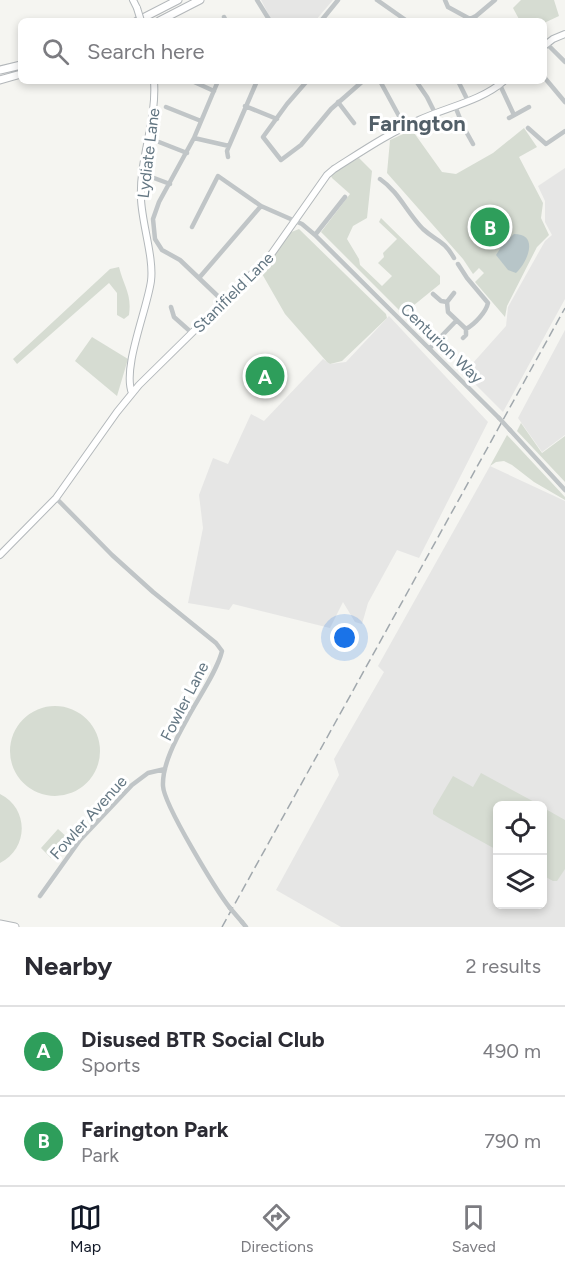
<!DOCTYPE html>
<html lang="en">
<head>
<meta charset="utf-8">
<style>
  :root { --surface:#fff; --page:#f7f7f7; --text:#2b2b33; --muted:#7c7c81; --line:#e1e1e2; --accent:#111827 }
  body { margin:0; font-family:Figtree,sans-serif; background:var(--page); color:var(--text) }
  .controls { position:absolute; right:18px; bottom:18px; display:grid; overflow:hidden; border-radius:9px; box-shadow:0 3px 9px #0003 }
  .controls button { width:54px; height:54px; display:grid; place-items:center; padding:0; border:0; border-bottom:2px solid var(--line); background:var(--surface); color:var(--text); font:30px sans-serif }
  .you { position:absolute; left:345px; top:638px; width:21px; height:21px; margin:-15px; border:4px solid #fff; border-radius:50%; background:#1a73e8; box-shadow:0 0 0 9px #1a73e833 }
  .badge { display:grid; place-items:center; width:39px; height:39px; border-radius:50%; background:var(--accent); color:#fff; font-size:20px; font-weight:700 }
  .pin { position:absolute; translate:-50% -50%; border:3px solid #fff; box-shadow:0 2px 6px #0006 }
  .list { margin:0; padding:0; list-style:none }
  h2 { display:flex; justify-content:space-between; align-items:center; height:78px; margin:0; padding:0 24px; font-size:26px }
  h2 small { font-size:20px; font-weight:400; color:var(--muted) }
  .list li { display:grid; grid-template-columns:39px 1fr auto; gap:18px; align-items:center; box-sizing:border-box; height:90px; padding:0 24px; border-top:2px solid var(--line) }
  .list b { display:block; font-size:22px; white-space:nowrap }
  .list p { margin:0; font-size:20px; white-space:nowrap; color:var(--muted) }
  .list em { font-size:20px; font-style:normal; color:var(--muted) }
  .icon { flex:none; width:33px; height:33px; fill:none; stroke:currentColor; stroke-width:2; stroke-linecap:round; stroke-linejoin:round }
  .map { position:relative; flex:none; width:565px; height:927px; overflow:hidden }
  .search { position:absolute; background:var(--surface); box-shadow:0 3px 9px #0003; left:18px; right:18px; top:18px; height:66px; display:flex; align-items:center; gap:15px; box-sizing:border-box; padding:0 21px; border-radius:9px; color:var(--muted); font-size:22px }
  .sheet { height:258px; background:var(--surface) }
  nav { display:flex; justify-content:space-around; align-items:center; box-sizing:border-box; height:84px; border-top:2px solid var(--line); background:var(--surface); font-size:16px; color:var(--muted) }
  nav a { display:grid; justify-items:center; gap:3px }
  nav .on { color:var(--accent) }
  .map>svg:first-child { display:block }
  .built { fill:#e6e6e5; fill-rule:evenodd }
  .green { fill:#d6dcd2 }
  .water { fill:#b7c5c8 }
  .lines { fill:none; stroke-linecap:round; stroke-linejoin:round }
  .major-casing { stroke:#b3b8bb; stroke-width:8 }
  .highway-casing { stroke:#b3b7ba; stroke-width:9 }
  .minor { stroke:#c0c5c7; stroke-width:4.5 }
  .major { stroke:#fff; stroke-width:6 }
  .highway { stroke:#fff; stroke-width:7 }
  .rail { stroke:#a1a8ad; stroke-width:1.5; stroke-dasharray:9 4.5; stroke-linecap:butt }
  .major-bridge-casing { stroke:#b3b8bb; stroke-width:8; stroke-linecap:butt }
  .minor-bridge { stroke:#c0c5c7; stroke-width:4.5 }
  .major-bridge { stroke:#fff; stroke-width:6 }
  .labels { text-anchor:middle; stroke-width:6; stroke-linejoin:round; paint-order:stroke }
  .street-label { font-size:16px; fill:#647783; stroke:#fff }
  .district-label { font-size:22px; font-weight:bold; fill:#525f68; stroke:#fff }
</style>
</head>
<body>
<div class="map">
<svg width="565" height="927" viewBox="0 0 565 927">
  <rect width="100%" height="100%" fill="#f5f5f1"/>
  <path class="built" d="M261 0H333L315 21H272Z
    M565 168V299L503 412 464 373 506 326 508 307 545 241 552 235 545 222V201L538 186Z
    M389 316 488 422 419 558 397 550 368 603 362 624 355 622 343 602 330 628 233 604 229 610 188 603 203 528 199 495 213 458 228 464 251 414 264 421 323 359 330 364 346 362Z
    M565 330V435L542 452 518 418Z
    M490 466 565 501V927H341L276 890 339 775 334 759 384 672 378 666ZM498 806H542V904H498Z"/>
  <path class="green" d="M521 0H554L559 16 544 23V21H520L513 8Z
    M524 128 537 147 519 157 543 203 541 218 549 235 537 247 507 306 505 317 475 282 484 273 479 268 473 274 463 259 387 173 390 140 412 130 442 172 456 174 493 153Z
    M359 158 372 171 367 218 353 226 347 239 359 259 360 265 382 286 392 276 378 263 384 257 383 253 397 239 379 222 381 218 440 276V284L403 314 321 232 350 194 332 178 330 174Z
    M299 229 386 314 387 318 342 361 330 364 327 362 285 314 261 272 289 233Z
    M119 267C124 287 132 294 129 315L124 319 117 315V293L109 283 17 364 13 359 110 269Z
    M92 337 128 359 117 396 75 361Z
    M521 423 542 453 565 436V482L517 431Z
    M507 435 565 497V500L534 482 512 465 504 461 496 462 490 466Z
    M10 751a45 45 0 1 1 90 0a45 45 0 1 1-90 0Z
    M481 773 540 805 498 806 497 850 439 818 433 814V810L453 776 473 787Z
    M0 794C30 809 28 849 0 863Z
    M542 807 565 820V869L557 881H553L544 876 546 870 543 867Z
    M58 829 69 839 51 858 41 848Z"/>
  <path class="water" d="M514 234C540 234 527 263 516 273L508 270 496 255 503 244Z"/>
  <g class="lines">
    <g class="major-casing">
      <path id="major" d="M133 0 137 8
        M544 46 553 39 565 34
        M132 393C122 368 147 310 151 281 154 258 142 224 141 199 139 159 157 121 154 81
        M0 555 56 498 117 412 139 385 270 256 327 175 334 169C361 152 389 133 419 120 447 107 481 101 504 81"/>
    </g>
    <g class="highway-casing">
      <path id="highway" d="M137 21 178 0
        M159 21 200 0
        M0 70 21 65
        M0 80 21 74
        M0 924 15 927"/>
    </g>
    <path class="minor" d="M257 0 270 21
      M377 0 407 21
      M445 0 448 7 470 19 476 16 495 0
      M224 17 226 21
      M321 21 338 0
      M547 44 565 62
      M544 77 565 102
      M192 81 214 91
      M218 81 194 138 159 202 153 219 155 239 162 250 180 260 224 302
      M307 81 287 104 263 137 281 160 301 145 331 109 363 81
      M380 81 405 127
      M416 81 427 97 435 113
      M458 81 468 101
      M500 85 514 115
      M338 102 354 123
      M245 106 277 119
      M455 106 463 126 473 144
      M166 107 201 121
      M509 118 529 107
      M528 128 546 144 565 131
      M194 138 229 146 257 81
      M159 142 187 153
      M228 157 227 151 229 146
      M154 178 170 184
      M380 179C399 192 407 213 423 229 436 241 444 240 454 258
      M192 227 218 176 261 206 302 224 315 235 499 418
      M315 235 345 197
      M199 278 261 206
      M454 293 447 302 448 312 466 329C475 324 486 312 488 303L467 278 458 264
      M433 294 441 301 447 302
      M171 307 174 317 192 333
      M463 338 466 335V329
      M430 348 456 321
      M510 430 565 490
      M56 498 112 555 153 592 216 643 222 651C217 672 196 701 186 721 176 739 162 765 163 786 164 805 216 890 230 908
      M40 896 80 840 132 785 148 773 165 769
      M242 922 246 927"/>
    <use href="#major" class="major"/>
    <use href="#highway" class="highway"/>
    <path class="rail" d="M222 927 565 308"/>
    <g class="major-bridge-casing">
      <path id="major-bridge" d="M137 8 141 21"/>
    </g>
    <path class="minor-bridge" d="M499 418 510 430
      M230 908 242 922"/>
    <use href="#major-bridge" class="major-bridge"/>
  </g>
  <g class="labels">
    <g class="street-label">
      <text transform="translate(148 153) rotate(-83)" y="6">Lydiate Lane</text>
      <text transform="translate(233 292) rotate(-45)" y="6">Stanifield Lane</text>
      <text transform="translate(442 343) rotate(44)" y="6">Centurion Way</text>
      <text transform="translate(184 701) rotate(-63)" y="6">Fowler Lane</text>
      <text transform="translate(88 817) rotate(-48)" y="6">Fowler Avenue</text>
    </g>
    <g class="district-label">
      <text x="417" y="131">Farington</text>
    </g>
  </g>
</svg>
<div class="controls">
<button><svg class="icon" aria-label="locate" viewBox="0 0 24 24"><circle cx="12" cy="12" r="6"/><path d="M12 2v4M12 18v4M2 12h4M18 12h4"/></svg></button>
<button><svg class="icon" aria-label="layers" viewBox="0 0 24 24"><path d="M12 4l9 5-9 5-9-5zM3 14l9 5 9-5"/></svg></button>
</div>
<div class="you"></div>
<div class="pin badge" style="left:265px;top:376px;background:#2e9e5b">A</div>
<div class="pin badge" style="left:490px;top:227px;background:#2e9e5b">B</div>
<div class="search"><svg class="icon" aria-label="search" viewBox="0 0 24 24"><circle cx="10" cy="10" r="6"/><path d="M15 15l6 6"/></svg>Search here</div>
</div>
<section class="sheet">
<h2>Nearby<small>2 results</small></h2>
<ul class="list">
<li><span class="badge" style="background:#2e9e5b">A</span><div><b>Disused BTR Social Club</b><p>Sports</p></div><em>490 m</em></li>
<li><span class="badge" style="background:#2e9e5b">B</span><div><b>Farington Park</b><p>Park</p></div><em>790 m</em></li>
</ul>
</section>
<nav>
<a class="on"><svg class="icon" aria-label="map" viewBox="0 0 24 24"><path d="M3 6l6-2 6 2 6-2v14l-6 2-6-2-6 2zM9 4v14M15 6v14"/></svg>Map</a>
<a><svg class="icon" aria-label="directions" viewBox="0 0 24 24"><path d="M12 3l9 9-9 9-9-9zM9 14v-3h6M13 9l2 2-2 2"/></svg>Directions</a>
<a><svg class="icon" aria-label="saved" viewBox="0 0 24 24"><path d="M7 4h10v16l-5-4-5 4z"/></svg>Saved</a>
</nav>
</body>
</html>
